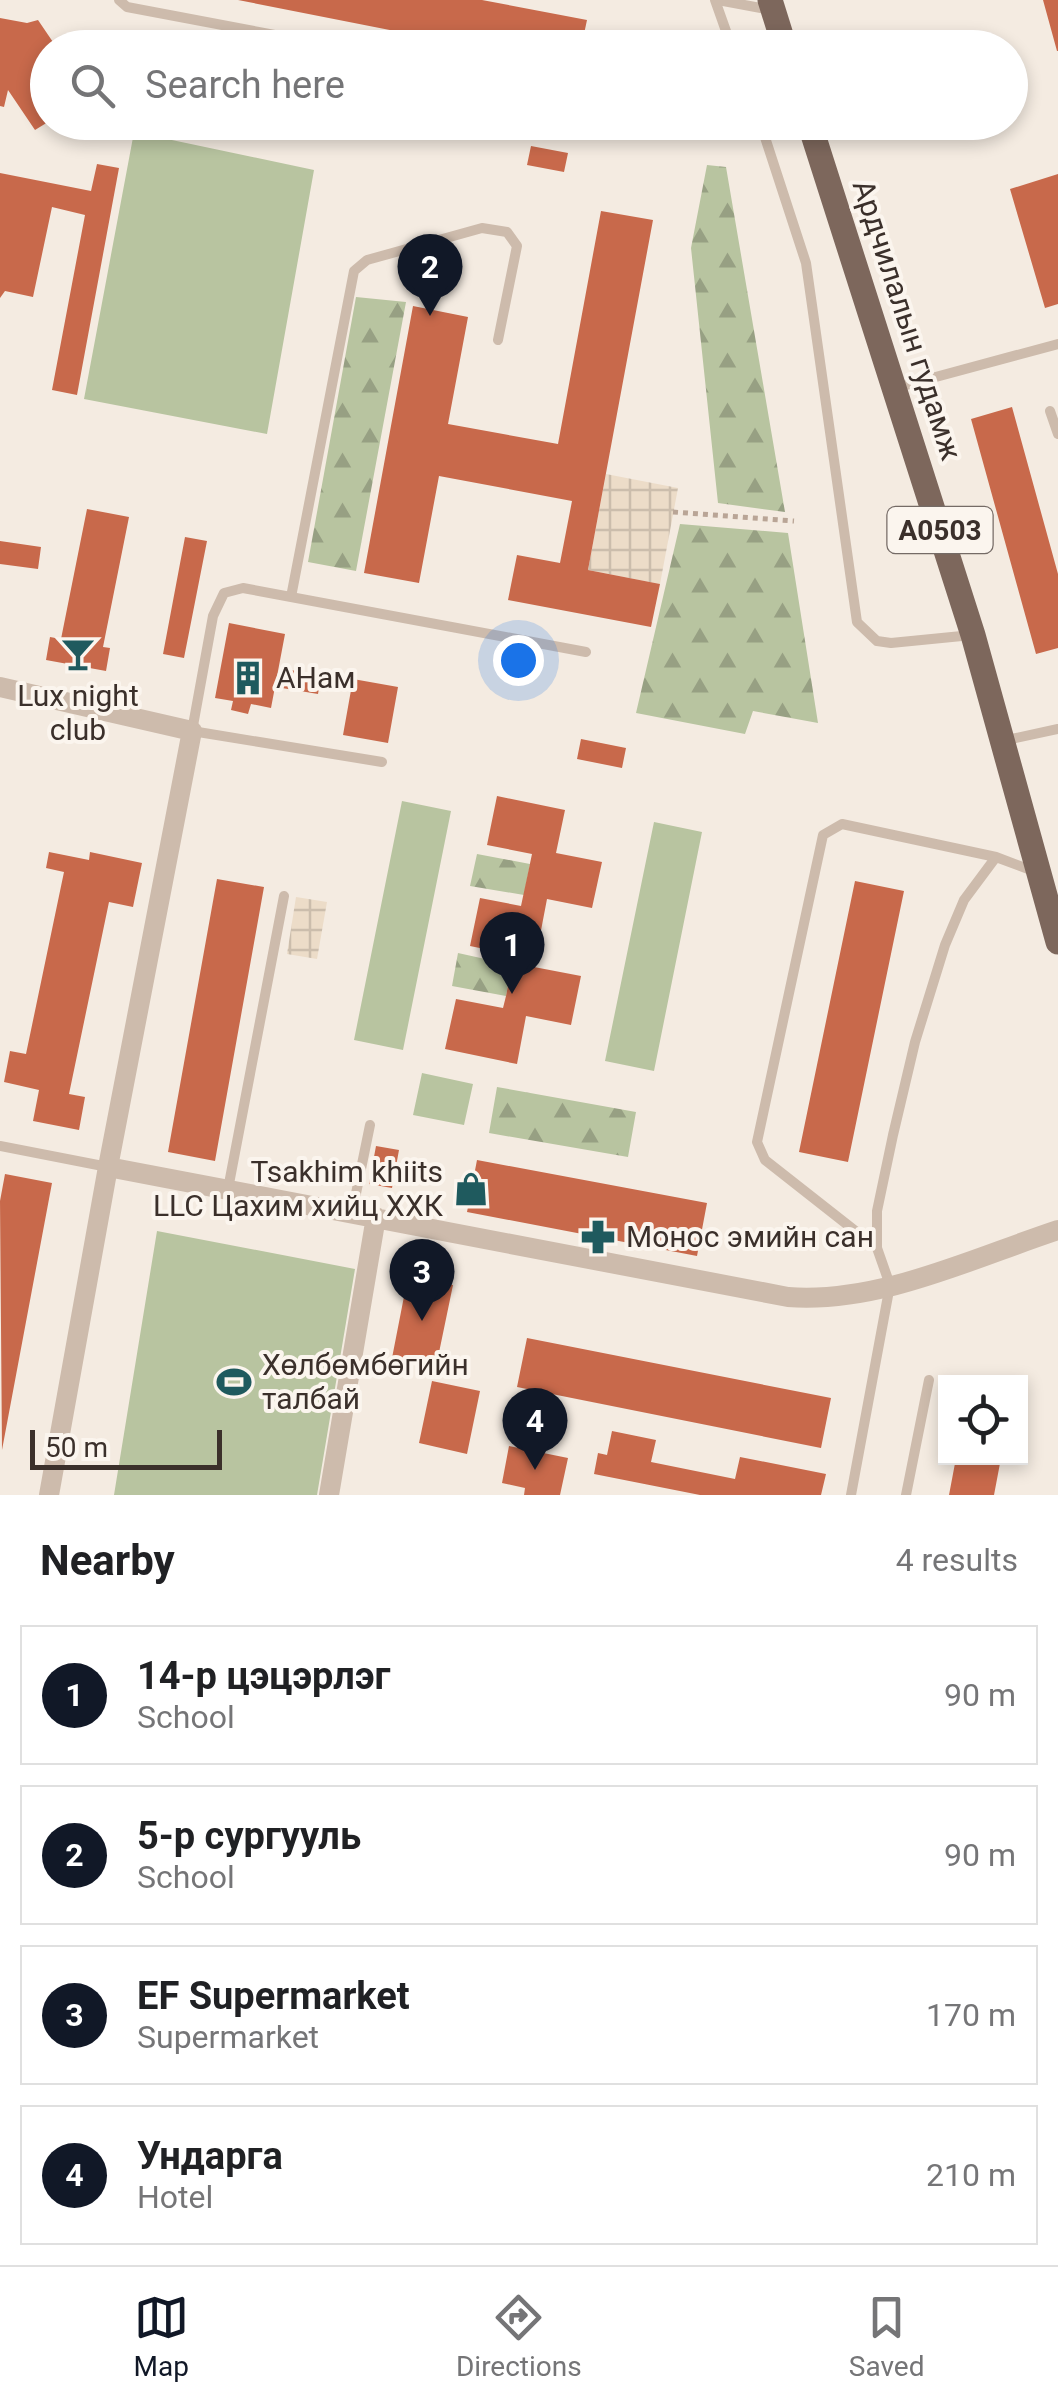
<!DOCTYPE html>
<html lang="en">
<head>
<meta charset="utf-8">
<style>
  :root { --surface:#fff; --page:#f6f6f6; --text:#202124; --muted:#757577; --line:#e0e0e0; --accent:#111827 }
  body { margin:0; font-family:Roboto,sans-serif; background:var(--page); color:var(--text) }
  .controls { position:absolute; right:30px; bottom:30px; display:grid; overflow:hidden; border-radius:0px; box-shadow:0 5px 15px #0003 }
  .controls button { width:90px; height:90px; display:grid; place-items:center; padding:0; border:0; border-bottom:2px solid var(--line); background:var(--surface); color:var(--text); font:50px sans-serif }
  .scale { position:absolute; left:30px; bottom:25px; width:192px; box-sizing:border-box; padding-left:10px; border:5px solid #3b302b; border-top:0; font-size:28px; line-height:35px; white-space:nowrap; color:#3b302b; -webkit-text-stroke:8px #fbf5ee; paint-order:stroke }
  .you { position:absolute; left:518px; top:660px; width:35px; height:35px; margin:-25px; border:8px solid #fff; border-radius:50%; background:#1a73e8; box-shadow:0 0 0 15px #1a73e833 }
  .badge { display:grid; place-items:center; width:65px; height:65px; border-radius:50%; background:var(--accent); color:#fff; font-size:32px; font-weight:700 }
  .pin { position:absolute; translate:-50% -82px; filter:drop-shadow(0 2px 5px #0008) }
  .pin::after { content:''; position:absolute; top:52px; width:35px; height:30px; background:inherit; clip-path:polygon(0 0,100% 0,50% 100%) }
  .list { margin:0; padding:0; list-style:none }
  h2 { display:flex; justify-content:space-between; align-items:center; height:130px; margin:0; padding:0 40px; font-size:42px }
  h2 small { font-size:32px; font-weight:400; color:var(--muted) }
  .list li { display:grid; grid-template-columns:65px 1fr auto; gap:30px; align-items:center; box-sizing:border-box; height:140px; margin:0 20px 20px; padding:0 20px; border:2px solid var(--line); border-radius:0px }
  .list b { display:block; font-size:38px; white-space:nowrap }
  .list p { margin:0; font-size:32px; white-space:nowrap; color:var(--muted) }
  .list em { font-size:32px; font-style:normal; color:var(--muted) }
  .icon { flex:none; width:55px; height:55px; fill:none; stroke:currentColor; stroke-width:2; stroke-linecap:round; stroke-linejoin:round }
  .map { position:relative; flex:none; width:1058px; height:1495px; overflow:hidden }
  .search { position:absolute; background:var(--surface); box-shadow:0 5px 15px #0003; left:30px; right:30px; top:30px; height:110px; display:flex; align-items:center; gap:25px; box-sizing:border-box; padding:0 35px; border-radius:55px; color:var(--muted); font-size:38px }
  .sheet { height:770px; background:var(--surface) }
  nav { display:flex; justify-content:space-around; align-items:center; box-sizing:border-box; height:140px; border-top:2px solid var(--line); background:var(--surface); font-size:28px; color:var(--muted) }
  nav a { display:grid; justify-items:center; gap:5px }
  nav .on { color:var(--accent) }
  .map>svg:first-child { display:block }
  .forest { fill:url(#forest-firs) }
  .green { fill:#b8c4a0 }
  .plaza { fill:url(#plaza-grid) }
  .building { fill:#c8694b }
  .lines { fill:none; stroke-linecap:round; stroke-linejoin:round }
  .path { stroke:#b9a596; stroke-width:5; stroke-dasharray:5 5; stroke-linecap:butt }
  .service { stroke:#cdbbac; stroke-width:10 }
  .minor { stroke:#cdbbac; stroke-width:20 }
  .primary { stroke:#7d675c; stroke-width:25 }
  .labels { text-anchor:middle; stroke-width:8; stroke-linejoin:round; paint-order:stroke }
  .shield { fill:#fbf5ee; stroke:#756b66; stroke-width:2.5 }
  .shield-label { font-size:28px; font-weight:bold; fill:#3b302b }
  .street-label { font-size:30px; fill:#3b302b; stroke:#fbf5ee }
  .poi-label { font-size:30px; fill:#3b302b; stroke:#fbf5ee; text-anchor:start }
</style>
</head>
<body>
<div class="map">
<svg width="1058" height="1495" viewBox="0 0 1058 1495">
  <defs>
    <pattern id="forest-firs" width="22" height="20" patternUnits="userSpaceOnUse" patternTransform="scale(2.5)"><rect width="22" height="20" fill="#b8c4a0"/><path d="M5 1l3.5 6h-7zM16 11l3.5 6h-7z" fill="#97a083"/></pattern>
    <pattern id="plaza-grid" width="8" height="8" patternUnits="userSpaceOnUse" patternTransform="scale(2.5)"><rect width="8" height="8" fill="#ecdcc8"/><path d="M0 4h8M4 0v8" fill="none" stroke="#cbbdac"/></pattern>
  </defs>
  <rect width="100%" height="100%" fill="#f4ebe1"/>
  <path class="forest" d="M707 165 726 167 785 512 718 503 691 248Z
    M356 297 406 302 356 571 308 562Z
    M680 524 788 533 818 723 753 711 745 734 636 713Z
    M477 854 530 864 524 895 470 886Z
    M458 953 512 965 506 996 452 986Z
    M497 1087 636 1112 628 1157 489 1133Z"/>
  <path class="green" d="M134 132 314 170 267 434 84 399Z
    M402 801 451 811 403 1050 354 1040Z
    M654 822 702 832 654 1071 605 1061Z
    M422 1073 473 1084 464 1125 413 1115Z
    M157 1231 355 1269 317 1495H114Z"/>
  <path class="plaza" d="M606 474 678 488 660 584 588 570Z
    M296 897 327 902 317 959 287 954Z"/>
  <path class="building" d="M238 0H482L587 20 581 48H481Z
    M1043 0H1058V51H1057Z
    M0 18 27 23 38 20 57 48H48V122L35 130 8 90 4 107 0 106Z
    M531 146 568 153 564 172 527 165Z
    M97 164 119 168 77 395 52 390 85 215 52 207 33 297 5 291 0 298V173L91 191Z
    M1058 174V304L1045 308 1010 189Z
    M601 211 653 220 588 570 660 584 651 627 508 600 517 555 560 563 572 501 439 476 419 583 364 573 413 306 468 317 448 424 558 444Z
    M1012 407 1058 574V648L1036 654 971 419Z
    M87 509 129 517 103 647 110 648 106 671 46 660 50 637 61 639Z
    M185 537 207 541 184 658 163 654Z
    M0 541 41 547 38 569 0 564Z
    M229 623 285 634 271 708 251 704 248 714 231 710 233 701 215 698Z
    M286 669 321 676 318 694 282 688Z
    M353 679 398 687 388 743 343 735Z
    M581 739 626 748 622 768 577 759Z
    M497 796 565 810 556 853 602 862 592 908 547 899 534 967 581 976 571 1025 526 1016 517 1064 445 1049 456 999 503 1008 506 996 514 955 470 946 480 898 521 906 532 854 487 845Z
    M49 852 89 860 90 852 142 863 133 907 109 902 69 1094 85 1097 79 1130 33 1121 39 1090 4 1082 10 1051 26 1054 64 872 46 868Z
    M217 879 264 887 215 1161 168 1152Z
    M855 881 904 891 848 1162 799 1152Z
    M376 1146 399 1150 392 1188 369 1184Z
    M477 1160 707 1203 697 1256 467 1212Z
    M5 1174 52 1183 2 1450 0 1201Z
    M408 1276 453 1285 436 1367 392 1358Z
    M527 1338 831 1398 821 1448 517 1387Z
    M432 1381 480 1391 467 1454 419 1443Z
    M612 1431 656 1440 651 1462 735 1479 740 1457 826 1474 821 1495H700L594 1474 598 1453 607 1455Z
    M509 1446 568 1458 560 1495H524L525 1488 502 1483Z
    M956 1458H1001L994 1495H949Z"/>
  <g class="lines">
    <path class="path" d="M673 512 794 521"/>
    <path class="service" d="M119 0 127 7 344 48
      M715 0 732 48
      M718 0 771 10
      M741 122 761 126
      M760 122 806 263 857 622 877 641 891 643 972 635
      M895 388 1058 344
      M1050 411 1058 434
      M291 597 354 271 367 260 482 228 507 232 517 246 498 340
      M1002 741 1058 729
      M382 762 192 731 213 616 224 593 243 588 586 652
      M0 1146 108 1167
      M228 1189 284 896
      M352 1213 370 1125
      M877 1248 765 1160 757 1142 823 835 842 824 996 857 1036 872
      M851 1495 890 1285 877 1248V1211L893 1135 915 1042 945 945 964 900 996 857
      M906 1495 929 1380"/>
    <path class="minor" d="M0 687 192 731 108 1167 788 1297C879 1304 973 1258 1058 1230
      M49 1495 108 1167
      M329 1495 376 1217"/>
    <path class="primary" d="M770 0 785 48
      M809 122 973 635 1058 942"/>
  </g>
  <defs>
    <g id="bar-bare" transform="scale(2.7)"><path d="M-6-5H6L.8 .8V4.5H3.5V6h-7V4.5H-.8V.8Z" fill="#1f5a5e" stroke="#fbf5ee" stroke-width="2.5" paint-order="stroke"/></g>
    <g id="building-bare" transform="scale(2.7)"><path d="M-4-6H4V6H1V3H-1V6H-4ZM-2.5-4.3h1.7v1.8h-1.7ZM.8-4.3h1.7v1.8H.8ZM-2.5-1h1.7V.8h-1.7ZM.8-1h1.7V.8H.8Z" fill="#1f5a5e" stroke="#fbf5ee" stroke-width="2.5" paint-order="stroke"/></g>
    <g id="shop-bare" transform="scale(2.7)"><path d="M-5-2.5h2.3a2.7 3.5 0 0 1 5.4 0H5L5.5 6h-11ZM-1.5-2.5h3a1.5 2.3 0 0 0-3 0Z" fill="#1f5a5e" stroke="#fbf5ee" stroke-width="2.5" paint-order="stroke"/></g>
    <g id="pharmacy-bare" transform="scale(2.7)"><path d="M-2-6h4v4h4v4h-4v4h-4v-4h-4v-4h4Z" fill="#1f5a5e" stroke="#fbf5ee" stroke-width="2.5" paint-order="stroke"/></g>
    <g id="stadium-bare" transform="scale(2.7)"><path d="M0-5a6.5 5 0 1 0 0 10a6.5 5 0 1 0 0-10ZM-3.5-1.8h7v3.6h-7Z" fill="#1f5a5e" stroke="#fbf5ee" stroke-width="2.5" paint-order="stroke"/></g>
  </defs>
  <g fill-rule="evenodd">
    <use href="#bar-bare" x="78" y="654"/>
    <use href="#building-bare" x="248" y="678"/>
    <use href="#shop-bare" x="471" y="1189"/>
    <use href="#pharmacy-bare" x="598" y="1237"/>
    <use href="#stadium-bare" x="234" y="1382"/>
  </g>
  <g class="labels">
    <rect class="shield" x="887.5" y="507" width="105" height="46" rx="8"/>
    <g class="shield-label">
      <text x="940" y="540">A0503</text>
    </g>
    <g class="street-label">
      <text transform="translate(907 320) rotate(72)" y="10">Ардчилалын гудамж</text>
    </g>
    <g class="poi-label">
      <text x="276" y="688">АНам</text>
      <text x="78" y="706" text-anchor="middle">Lux night<tspan x="78" dy="34">club</tspan></text>
      <text x="443" y="1182" text-anchor="end">Tsakhim khiits<tspan x="443" dy="34">LLC Цахим хийц ХХК</tspan></text>
      <text x="626" y="1247">Монос эмийн сан</text>
      <text x="262" y="1375">Хөлбөмбөгийн<tspan x="262" dy="34">талбай</tspan></text>
    </g>
  </g>
</svg>
<div class="controls">
<button><svg class="icon" aria-label="locate" viewBox="0 0 24 24"><circle cx="12" cy="12" r="6"/><path d="M12 2v4M12 18v4M2 12h4M18 12h4"/></svg></button>
</div>
<div class="scale">50 m</div>
<div class="you"></div>
<div class="pin badge" style="left:512px;top:994px">1</div>
<div class="pin badge" style="left:430px;top:316px">2</div>
<div class="pin badge" style="left:422px;top:1321px">3</div>
<div class="pin badge" style="left:535px;top:1470px">4</div>
<div class="search"><svg class="icon" aria-label="search" viewBox="0 0 24 24"><circle cx="10" cy="10" r="6"/><path d="M15 15l6 6"/></svg>Search here</div>
</div>
<section class="sheet">
<h2>Nearby<small>4 results</small></h2>
<ul class="list">
<li><span class="badge">1</span><div><b>14-р цэцэрлэг</b><p>School</p></div><em>90 m</em></li>
<li><span class="badge">2</span><div><b>5-р сургууль</b><p>School</p></div><em>90 m</em></li>
<li><span class="badge">3</span><div><b>EF Supermarket</b><p>Supermarket</p></div><em>170 m</em></li>
<li><span class="badge">4</span><div><b>Ундарга</b><p>Hotel</p></div><em>210 m</em></li>
</ul>
</section>
<nav>
<a class="on"><svg class="icon" aria-label="map" viewBox="0 0 24 24"><path d="M3 6l6-2 6 2 6-2v14l-6 2-6-2-6 2zM9 4v14M15 6v14"/></svg>Map</a>
<a><svg class="icon" aria-label="directions" viewBox="0 0 24 24"><path d="M12 3l9 9-9 9-9-9zM9 14v-3h6M13 9l2 2-2 2"/></svg>Directions</a>
<a><svg class="icon" aria-label="saved" viewBox="0 0 24 24"><path d="M7 4h10v16l-5-4-5 4z"/></svg>Saved</a>
</nav>
</body>
</html>
